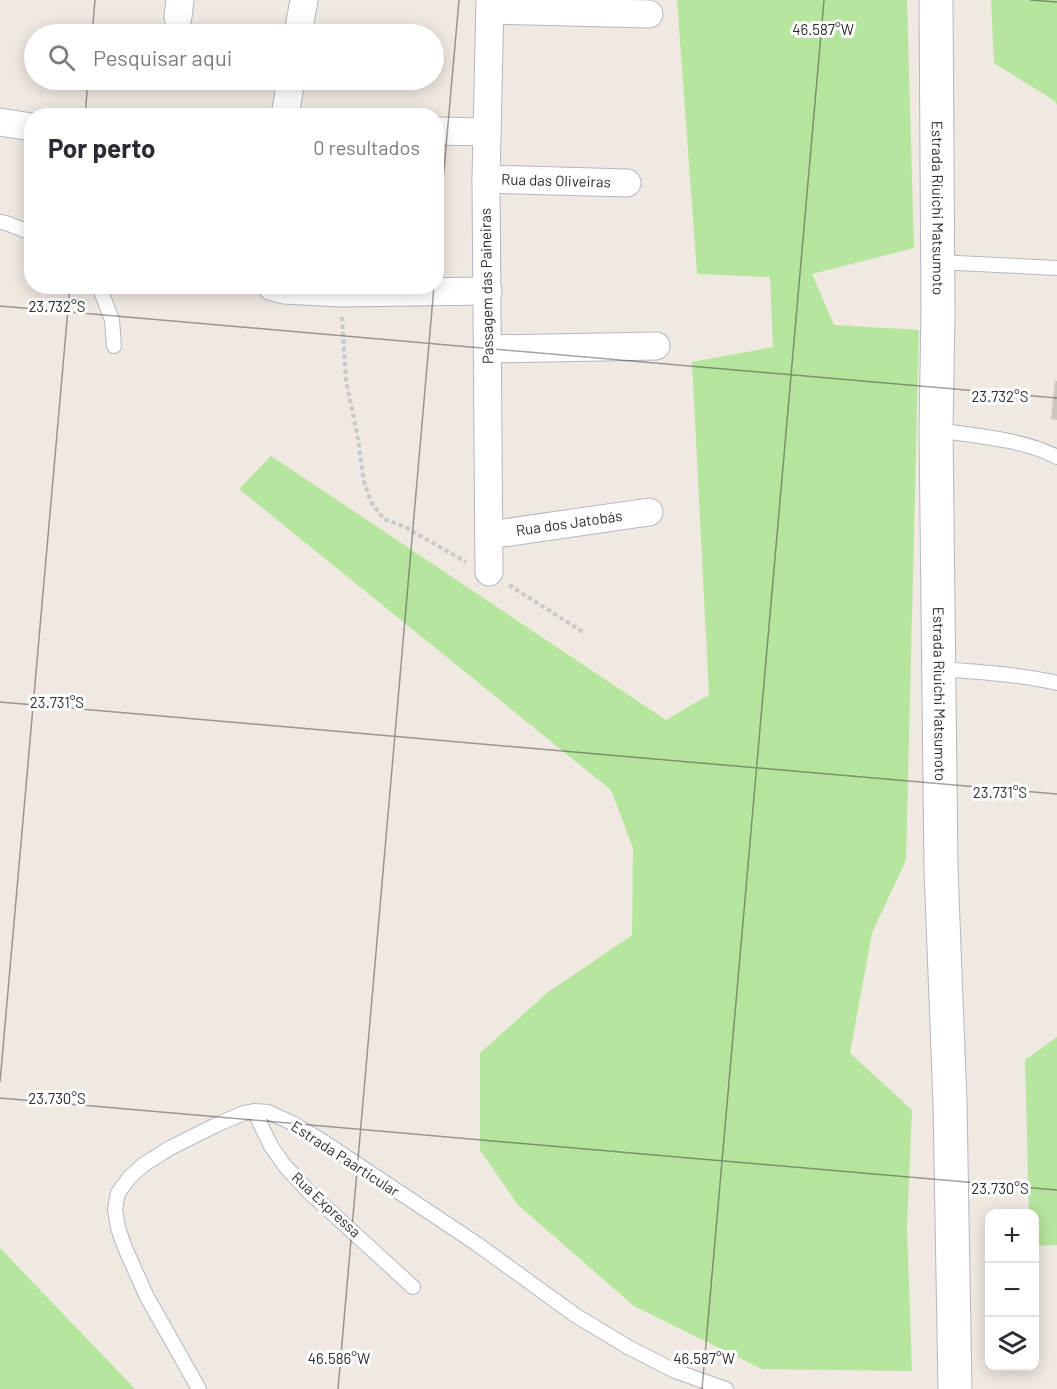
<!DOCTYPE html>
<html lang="pt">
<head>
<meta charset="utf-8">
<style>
  :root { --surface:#fff; --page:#f2f2f3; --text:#2b2b33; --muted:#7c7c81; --line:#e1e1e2 }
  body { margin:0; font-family:Barlow,sans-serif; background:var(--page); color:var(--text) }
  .controls { position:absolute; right:18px; bottom:18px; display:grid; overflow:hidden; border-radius:12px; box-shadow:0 3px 15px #0003 }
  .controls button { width:54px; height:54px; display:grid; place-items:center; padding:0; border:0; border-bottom:2px solid var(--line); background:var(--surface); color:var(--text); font:30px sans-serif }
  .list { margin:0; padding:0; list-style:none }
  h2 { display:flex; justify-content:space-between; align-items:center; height:78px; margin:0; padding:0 24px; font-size:26px }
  h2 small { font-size:20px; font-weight:400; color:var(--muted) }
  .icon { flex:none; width:33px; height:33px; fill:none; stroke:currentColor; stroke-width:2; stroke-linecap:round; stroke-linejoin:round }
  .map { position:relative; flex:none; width:1057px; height:1389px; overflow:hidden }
  .search { position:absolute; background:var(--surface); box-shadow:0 3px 15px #0003; left:24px; top:24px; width:420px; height:66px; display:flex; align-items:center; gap:15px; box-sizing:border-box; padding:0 21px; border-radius:33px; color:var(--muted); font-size:22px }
  .panel { position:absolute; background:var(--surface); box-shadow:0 3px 15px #0003; left:24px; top:108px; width:420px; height:186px; border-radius:24px }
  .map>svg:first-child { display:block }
  .green { fill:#b6e59e }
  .building { fill:#cbc7bf }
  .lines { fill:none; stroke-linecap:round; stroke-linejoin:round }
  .lane-casing { stroke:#b4b7c1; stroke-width:16 }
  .street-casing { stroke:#b4b7c1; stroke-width:29 }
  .secondary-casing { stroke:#b4b7c1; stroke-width:35 }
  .path { stroke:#c9c9c9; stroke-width:4; stroke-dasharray:4.5 3; stroke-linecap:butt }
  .lane { stroke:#fff; stroke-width:14 }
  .street { stroke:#fff; stroke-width:27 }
  .secondary { stroke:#fff; stroke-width:33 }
  .ticks { fill:none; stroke:#2e2e2e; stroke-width:1.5; stroke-opacity:0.45 }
  .labels { text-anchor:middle; stroke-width:6; stroke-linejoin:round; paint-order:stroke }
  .street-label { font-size:15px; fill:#2e2e2e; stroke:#fff }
  .ticks-label { font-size:15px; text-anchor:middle; fill:#2e2e2e; stroke:#fff; stroke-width:6; stroke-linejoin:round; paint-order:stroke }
</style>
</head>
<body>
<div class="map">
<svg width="1057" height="1389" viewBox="0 0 1057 1389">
  <rect width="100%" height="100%" fill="#efe9e1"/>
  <path class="green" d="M677 0H907L914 248 812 274 834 325 919 330 906 860 872 933 850 1053 912 1110 907 1228 912 1371 762 1369 634 1306 518 1205 480 1150V1053L547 993 632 935 633 848 611 790 239 489 271 456 666 720 709 695 692 362 773 347 770 277 697 274Z
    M991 0H1057V105L1055 101 994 63Z
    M1057 1037V1245L1035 1246 1034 1214 1029 1213 1025 1060Z
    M0 1248 135 1389H0Z"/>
  <path class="building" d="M1055 381H1057V420L1051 419Z"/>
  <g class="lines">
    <g class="lane-casing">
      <path id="lane" d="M0 222 6 223 32 233
        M937 262 1057 268
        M99 286 112 320 114 346
        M937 430C975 436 1023 439 1057 457
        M939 669C979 672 1018 674 1057 683
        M254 1111 271 1146 285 1166 309 1192 413 1287
        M199 1389 147 1297 125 1248 118 1228 115 1209 118 1193 129 1178 143 1165 170 1148 218 1124 244 1113 254 1111 268 1112 290 1122 321 1140 477 1244 575 1315 628 1347 675 1371 726 1389"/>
    </g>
    <g class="street-casing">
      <g id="street">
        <path d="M490 10 649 14"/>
        <path d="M178 17 180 0"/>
        <path d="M298 34 304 0"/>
        <path d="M285 116 291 80"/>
        <path d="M0 122 32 127"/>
        <path d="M436 131 487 132"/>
        <path id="s1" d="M486 179 627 183"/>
        <path d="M272 287 284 290 341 293 488 291"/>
        <path d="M488 349 656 346"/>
        <path id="s2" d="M489 535 649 512"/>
        <path d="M489 572 486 179 490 0"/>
      </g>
    </g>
    <g class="secondary-casing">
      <g id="secondary">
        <path id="s3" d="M936 0 938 312 936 429 941 869 950 1103 955 1389"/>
      </g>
    </g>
    <path class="path" d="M342 317 346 381 357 433 364 482 371 502 384 519 405 527 466 562
      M509 585 583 632"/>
    <use href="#lane" class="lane"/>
    <use href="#street" class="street"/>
    <use href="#secondary" class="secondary"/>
  </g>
  <path class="ticks" d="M1030 0 1057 2M92 34 95 0M85 116 88 80M436 260 459 0M0 306 1057 398M0 702 1057 794M0 1082 70 286M0 1098 1057 1190M338 1389 434 286M702 1389 824 0"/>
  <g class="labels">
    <g class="street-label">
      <text dy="5" stroke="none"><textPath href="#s1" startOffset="70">Rua das Oliveiras</textPath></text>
      <text dy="5" stroke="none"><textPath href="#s3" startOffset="208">Estrada Riuichi Matsumoto</textPath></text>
      <text transform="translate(487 286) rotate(-91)" y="5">Passagem das Paineiras</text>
      <text dy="5" stroke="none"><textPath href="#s2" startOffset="81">Rua dos Jatobás</textPath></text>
      <text dy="5" stroke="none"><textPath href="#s3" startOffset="694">Estrada Riuichi Matsumoto</textPath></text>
      <text transform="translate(345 1159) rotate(33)" y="5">Estrada Paarticular</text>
      <text transform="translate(326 1205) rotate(43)" y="5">Rua Expressa</text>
    </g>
  </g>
  <g class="ticks-label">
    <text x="823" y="35">46.587°W</text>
    <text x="57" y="312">23.732°S</text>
    <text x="1000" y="402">23.732°S</text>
    <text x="57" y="708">23.731°S</text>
    <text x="1000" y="798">23.731°S</text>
    <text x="57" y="1104">23.730°S</text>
    <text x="1000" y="1194">23.730°S</text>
    <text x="339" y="1364">46.586°W</text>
    <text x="704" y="1364">46.587°W</text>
  </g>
</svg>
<div class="controls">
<button>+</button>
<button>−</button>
<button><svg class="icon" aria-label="layers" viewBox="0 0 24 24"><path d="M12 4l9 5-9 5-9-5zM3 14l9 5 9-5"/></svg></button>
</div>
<div class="search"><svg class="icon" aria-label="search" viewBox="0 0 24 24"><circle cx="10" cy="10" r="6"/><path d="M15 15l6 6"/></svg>Pesquisar aqui</div>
<section class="panel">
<h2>Por perto<small>0 resultados</small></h2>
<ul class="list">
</ul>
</section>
</div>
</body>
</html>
